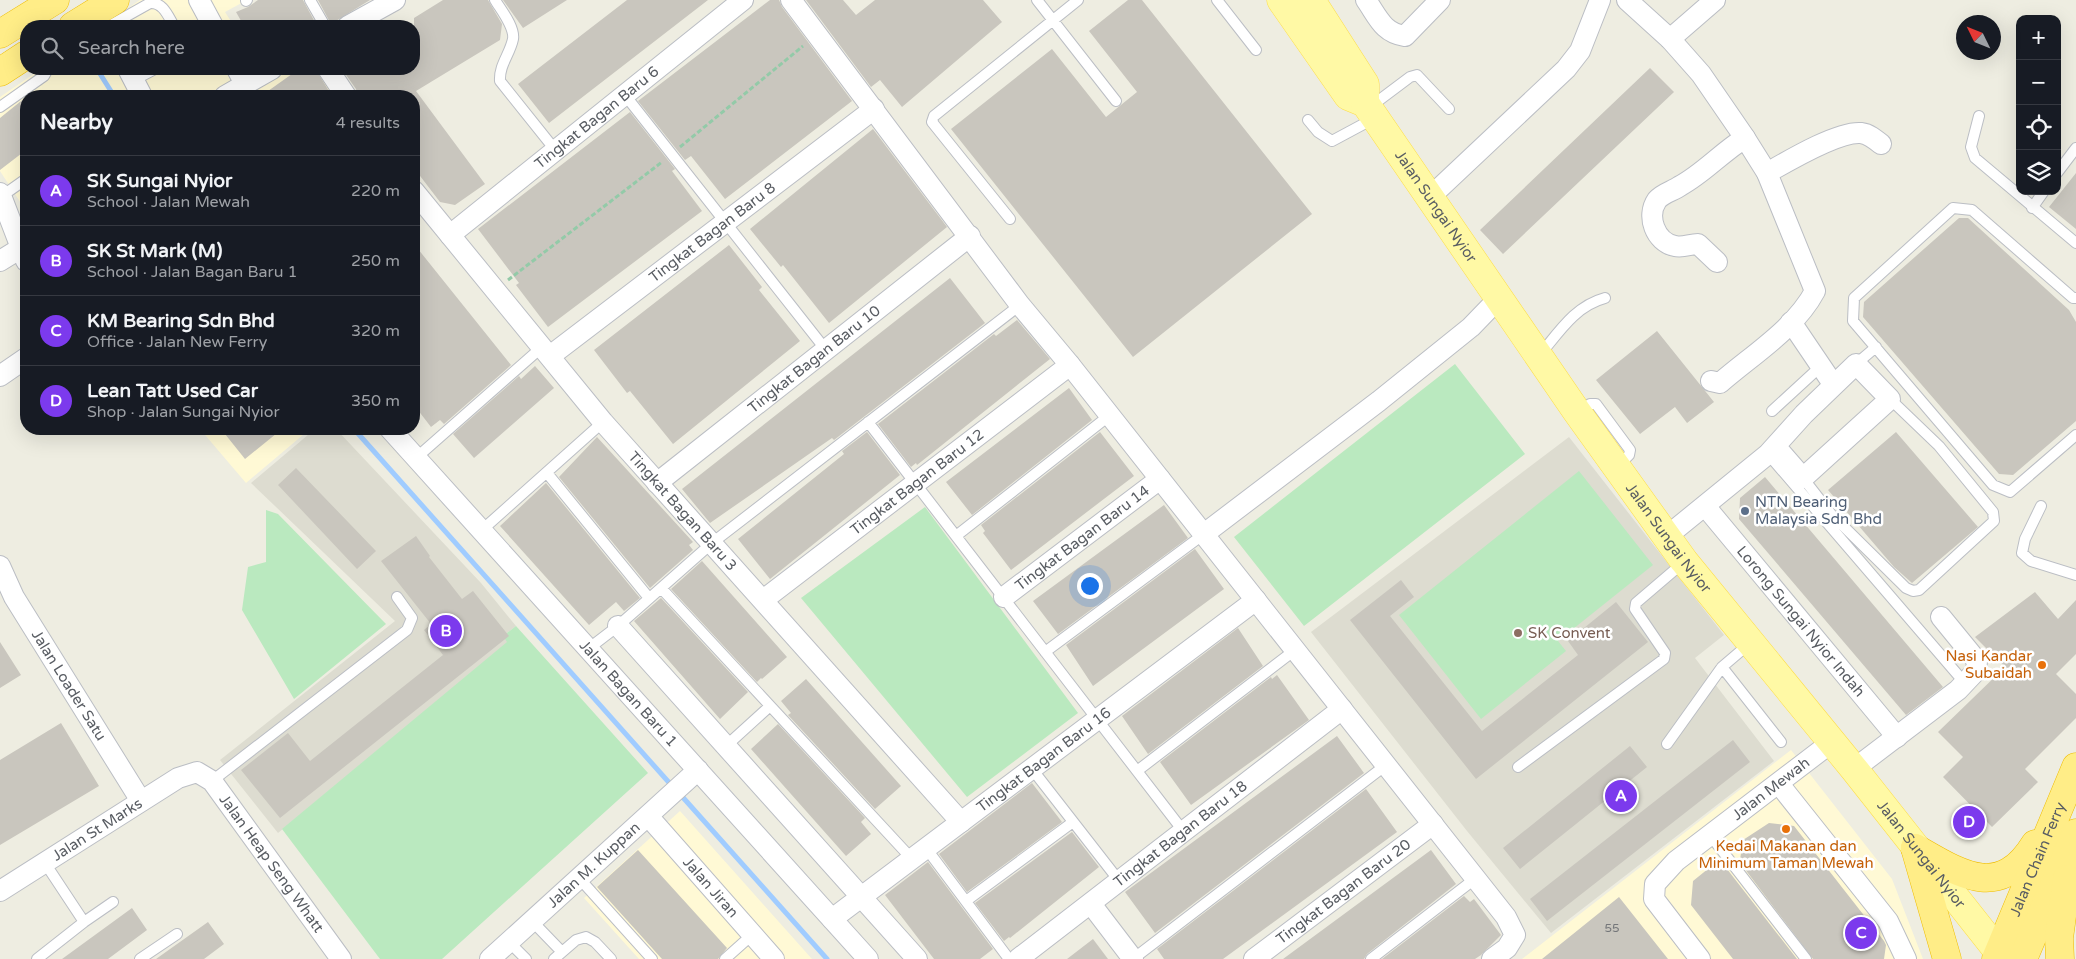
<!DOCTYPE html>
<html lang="en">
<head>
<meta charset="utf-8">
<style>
  :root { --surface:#171b24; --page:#242831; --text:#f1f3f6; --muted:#9ea1a6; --line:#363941; --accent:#7c3aed }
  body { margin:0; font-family:"Varela Round",sans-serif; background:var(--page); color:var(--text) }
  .controls { position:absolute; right:15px; top:15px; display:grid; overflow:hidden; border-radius:10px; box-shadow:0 5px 20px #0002 }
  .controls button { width:45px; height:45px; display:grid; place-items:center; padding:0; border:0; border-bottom:1px solid var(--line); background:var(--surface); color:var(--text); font:25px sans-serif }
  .compass { position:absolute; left:1956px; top:15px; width:45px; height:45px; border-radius:50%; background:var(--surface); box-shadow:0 5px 20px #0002; rotate:313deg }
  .you { position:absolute; left:1089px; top:585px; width:18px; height:18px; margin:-12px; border:4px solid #fff; border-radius:50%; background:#1a73e8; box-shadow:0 0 0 8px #1a73e833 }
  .badge { display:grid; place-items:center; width:32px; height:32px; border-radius:50%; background:var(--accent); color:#fff; font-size:16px; font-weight:700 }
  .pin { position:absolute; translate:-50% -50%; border:2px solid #fff; box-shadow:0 1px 5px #0006 }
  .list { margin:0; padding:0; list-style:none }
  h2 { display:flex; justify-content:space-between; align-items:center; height:65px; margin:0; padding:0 20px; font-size:21px }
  h2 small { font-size:16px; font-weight:400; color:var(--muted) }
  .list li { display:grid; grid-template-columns:32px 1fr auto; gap:15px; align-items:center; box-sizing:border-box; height:70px; padding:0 20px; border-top:1px solid var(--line) }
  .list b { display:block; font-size:19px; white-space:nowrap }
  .list p { margin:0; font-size:16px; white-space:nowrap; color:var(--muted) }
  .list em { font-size:16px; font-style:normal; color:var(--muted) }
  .icon { flex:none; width:28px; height:28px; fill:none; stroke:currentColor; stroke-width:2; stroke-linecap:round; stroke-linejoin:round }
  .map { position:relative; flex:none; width:2076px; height:959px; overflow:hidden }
  .search { position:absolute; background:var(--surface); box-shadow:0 5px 20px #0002; left:20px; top:20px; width:400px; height:55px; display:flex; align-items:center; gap:12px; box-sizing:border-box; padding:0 18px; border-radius:20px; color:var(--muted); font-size:19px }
  .panel { position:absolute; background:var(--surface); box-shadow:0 5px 20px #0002; left:20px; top:90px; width:400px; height:345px; border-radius:20px }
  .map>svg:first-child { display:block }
  .commercial { fill:#fff9d5 }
  .education { fill:#dddcd0 }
  .green { fill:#bae9bf }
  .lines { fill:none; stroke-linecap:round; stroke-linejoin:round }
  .stream { stroke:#a0ccff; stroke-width:5 }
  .building { fill:#c9c6be }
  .lane-casing { stroke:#bbbec4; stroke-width:12 }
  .street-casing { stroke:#bbbec4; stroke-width:22 }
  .primary-casing { stroke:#fede49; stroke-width:29 }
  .highway-casing { stroke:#efbc00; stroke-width:29 }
  .path { stroke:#93caa8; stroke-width:3; stroke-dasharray:5 2.5; stroke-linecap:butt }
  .lane { stroke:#fff; stroke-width:10 }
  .street { stroke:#fff; stroke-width:20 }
  .primary { stroke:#fff9a5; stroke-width:28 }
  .highway { stroke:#ffed87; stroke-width:28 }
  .service-dot { fill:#5c6f8a; stroke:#fff; stroke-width:2 }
  .education-dot { fill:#8d6e63; stroke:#fff; stroke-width:2 }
  .food-dot { fill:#e8710a; stroke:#fff; stroke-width:2 }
  .labels { text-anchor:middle; stroke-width:5; stroke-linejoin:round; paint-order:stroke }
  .number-label { font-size:12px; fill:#75777a }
  .street-label { font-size:15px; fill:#595d63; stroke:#fff }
  .service-label { font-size:15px; fill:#4e5e75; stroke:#fff; text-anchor:start }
  .education-label { font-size:15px; fill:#785e54; stroke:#fff; text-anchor:start }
  .food-label { font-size:15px; fill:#c56008; stroke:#fff; text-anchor:end }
</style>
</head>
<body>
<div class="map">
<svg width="2076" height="959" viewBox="0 0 2076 959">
  <rect width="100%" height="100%" fill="#eeede1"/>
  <path class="commercial" d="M140 0H247L225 12 234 26H102Z
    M41 69H261L268 80 287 69H317L336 96H26V211L0 171V97Z
    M200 429H310L246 483Z
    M1791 750 1892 879 1923 959H1522Z
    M680 811 812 959H639L584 898Z"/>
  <path class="education" d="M315 429H336L481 583 516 626 503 636 508 642 278 833 220 760 395 621 251 483Z
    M1569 437 1724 635 1695 658 1774 761 1551 933 1467 831 1311 632Z"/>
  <path class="green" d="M1455 364 1525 454 1304 626 1234 537Z
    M1579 471 1653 565 1558 641 1566 651 1481 719 1399 615Z
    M925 507 1078 713 967 797 801 598Z
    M266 510 278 514 386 624 294 699 242 610 248 567 266 562Z
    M516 626 648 773 442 959H380L282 829 507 642 503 636Z"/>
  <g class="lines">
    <path class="stream" d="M97 69 114 96
      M354 429 673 787
      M679 793 827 959"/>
  </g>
  <path class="building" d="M258 0H303L317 26H244L236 12 248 7Z
    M318 0H370L331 24Z
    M443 0H488L502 24 500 40 416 91 485 184 455 205 440 202 414 168V96H358L356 89 342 69H414V18Z
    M503 0H567L523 28Z
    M627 0H708L549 123 518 84Z
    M770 0H779L782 7 852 101 725 199 691 156 685 160 638 101Z
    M806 0H843L856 15 875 0H983L1002 22 902 107 880 80 871 87Z
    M1128 0H1142L1312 214 1133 357 951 129 1052 49 1106 117 1137 92 1089 31Z
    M1650 68 1674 92 1503 254 1480 230Z
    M299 69 316 70 332 96H261Z
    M26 97V150L0 170V118Z
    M630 112 675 169 672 171 702 211 548 327 516 285 519 283 478 229Z
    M873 129 947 227 829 323 783 265 781 267 750 229Z
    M2076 173V229L2049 207Z
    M1959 218H1968L2069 310 2076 322V421L2013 475 1999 474 1863 317 1864 302Z
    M414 244 511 365 444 424 440 420 431 427 414 405Z
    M729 245 762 287 759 290 800 341 673 444 630 391 627 393 594 350Z
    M950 278 985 323 834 440 832 438 710 523 682 489Z
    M1017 320 1050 359 917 465 916 463 911 467 878 424 994 334 996 336Z
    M1657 331 1714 402 1687 423 1675 407 1640 434 1596 380Z
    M535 366 554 388 474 458 453 434 519 376 521 379Z
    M1069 388 1092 420 972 515 946 482Z
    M221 429H282L245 459Z
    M867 432 900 475 770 579 738 539 844 454 842 451Z
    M1100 432 1134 476 1011 570 983 533 985 531 981 525Z
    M1896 432 1978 527 1912 583 1894 567 1828 490Z
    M597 437 693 542 689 545 693 550 650 588 559 477Z
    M296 468 376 551 357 569 278 485Z
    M1765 477 1943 687 1906 715 1739 519 1740 498Z
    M546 483 640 598 624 611 616 602 589 625 500 526Z
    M1164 505 1188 538 1058 634 1033 601Z
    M416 536 430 556 429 557 462 599 473 591 509 636 280 818 241 770 288 733 310 761 443 655 424 630 431 624 381 561Z
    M1195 549 1224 589 1093 686 1066 645Z
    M702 561 787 657 762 679 761 678 757 682 671 589Z
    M1401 580 1414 597 1390 616 1482 731 1578 655 1568 641 1616 602 1648 642 1476 779 1350 620Z
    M2035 592 2058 619 2076 600V654L2056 674 2076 694V718L2025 769 2038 782 1992 827 1943 777 1963 757 1938 732 2005 667 1975 637Z
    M661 598 748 692 720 719 634 621Z
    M1238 628 1263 666 1148 754 1122 716Z
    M0 642 21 675 0 688Z
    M1277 675 1309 720 1191 805 1160 762 1271 677 1272 679Z
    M806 679 901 786 875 809 788 715 791 713 781 701Z
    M61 723 99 786 0 845V760Z
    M778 724 865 818 861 822 871 834 846 856 751 749Z
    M1337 736 1364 773 1155 933 1125 892Z
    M1733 740 1750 762 1547 921 1530 899Z
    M1630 746 1647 767 1520 869 1503 848Z
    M1032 783 1062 822 967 892 939 854Z
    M1366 789 1397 832 1223 959H1164L1157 949Z
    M1769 823 1794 826 1884 941 1886 945 1884 959H1813L1738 860H1740L1743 840Z
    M1072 832 1099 867 1010 938 1009 937 1004 941 975 903Z
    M638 850 727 948 718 959H662L597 887Z
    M1431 850 1456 884 1367 954 1364 959H1283Z
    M1719 860H1720L1797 959H1733L1691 905 1693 881Z
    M928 862 993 949 980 959H934L885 895Z
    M1464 896 1470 902 1474 899 1501 935 1481 955 1475 959H1382Z
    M1619 897 1668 959H1542Z
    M132 908 147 930 108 959H62Z
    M208 922 224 944 204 959H156Z
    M1093 939 1108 959H1067Z"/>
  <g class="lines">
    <g class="lane-casing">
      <path id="lane" d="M310 0 325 26
        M495 0C501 10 515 27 513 39 510 54 499 65 500 81L556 151
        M1037 0 1116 101
        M1217 0 1256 50
        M246 1 247 0
        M109 26 150 3C163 2 168 16 174 26
        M134 80 155 69
        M625 95 826 350
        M0 107 44 76 48 69
        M1370 107 1410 77 1417 75 1449 109
        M1979 116 1971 147 1975 158 2076 243
        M1308 120 1318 132 1332 141 1373 119
        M2057 173 2076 148
        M2 196 26 179
        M2032 208 2044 191
        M1010 219 932 122 934 116 1078 0
        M2076 298H2073L1972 210 1953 208 1854 298 1853 321 1993 485 2010 492 2076 435
        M1539 356C1559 332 1575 306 1605 298
        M1856 364 1876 347
        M1578 411 1590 404H1596L1630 450 1629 455 1618 466
        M1772 411 1821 366
        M868 422 1184 832
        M1768 454 1964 682
        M416 458 542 347
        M547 473 649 598
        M1803 478 1831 514 1906 588 1913 591 1919 590 1994 521 1993 512 1939 446 1890 399
        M2041 506 2025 539 2022 553 2031 561 2076 575
        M482 530 603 422
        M956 536 1110 415
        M661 588 912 859
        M588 649 618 626 712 543 1020 305
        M1045 652 1204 534
        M1722 667 1781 742
        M1667 744 1722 667 1749 644
        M726 746 770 706
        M1518 767 1664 659 1665 653 1635 609 1636 603 1684 562
        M1032 769 1120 882
        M1137 771 1295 650
        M212 781 407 630 412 618 397 597
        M1710 835 1806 959
        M926 848 1009 959
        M45 863 84 922
        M579 878 652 959
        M966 901 1073 822
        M532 921 562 952
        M509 942 526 959
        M37 959 84 922 113 902
        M140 959 177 934
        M554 959 576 940 586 937 595 942 611 959
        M725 959 753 934
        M1133 959 1386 765
        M1371 959 1476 878"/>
    </g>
    <g class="street-casing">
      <g id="street">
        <path d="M199 0 213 26"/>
        <path d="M791 0 1020 305 1070 365 1506 917 1515 935 1507 948 1492 959"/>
        <path d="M1366 0C1378 17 1383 33 1405 36L1440 0"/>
        <path d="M1627 0 1670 39 1701 74 1745 138 1767 173 1815 291C1795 329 1752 355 1720 383L1711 381"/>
        <path d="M348 26 395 0"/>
        <path d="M1670 39 1715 0"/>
        <path d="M128 69 142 96"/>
        <path d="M237 69 245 84"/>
        <path d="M328 69 346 96"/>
        <path d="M225 96 272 69"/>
        <path d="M1767 173C1788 161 1838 131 1861 133 1869 134 1875 139 1881 144"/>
        <path id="s1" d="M414 191 603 422 961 822"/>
        <path d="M0 193 26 261"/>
        <path d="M1429 198 1566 69 1580 51 1600 0"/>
        <path id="s2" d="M450 235 743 0"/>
        <path d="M0 261 21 248"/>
        <path d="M1717 262 1698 244C1690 244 1683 248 1675 246 1655 242 1646 216 1657 200 1663 193 1673 191 1680 186 1704 173 1722 152 1745 138"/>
        <path d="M1791 322 1833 384"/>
        <path id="s3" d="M550 356 874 109"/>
        <path d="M0 376 26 358"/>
        <path id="s4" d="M390 429 868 959"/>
        <path id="s5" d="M657 483 970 236"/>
        <path id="s6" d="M1705 506 1897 737"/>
        <path d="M1204 534 1379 401 1471 327 1499 298"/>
        <path d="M1666 537 1768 454 1804 414 1856 364 1890 399 1803 478 1776 447"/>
        <path id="s7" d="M0 566 14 597 141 801"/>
        <path id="s8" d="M1004 597 1160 479"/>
        <path id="s9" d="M763 600 1070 365"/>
        <path d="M618 626 917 959"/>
        <path d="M1854 769 1958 690 1976 671 1977 661 1941 617"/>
        <path d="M1779 784 1888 921 1906 959"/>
        <path id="s10" d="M648 816 774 959"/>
        <path id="s11" d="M0 891 178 778 197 772 212 781 341 959"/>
        <path d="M1091 904 1133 959"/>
        <path id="s12" d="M832 919 1256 600"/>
        <path id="s13" d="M490 959 698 770"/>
        <path id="s14" d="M1018 959 1342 709"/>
        <path id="s15" d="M1254 959 1433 824"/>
        <path id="s16" d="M1700 959 1654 899 1655 884 1676 861 1832 742"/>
      </g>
    </g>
    <g class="primary-casing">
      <g id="primary">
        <path id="s17" d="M1281 0 1348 96 1365 103 1577 412 1684 561 1854 769 2004 959"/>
        <path d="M1311 0 1365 84V103"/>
      </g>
    </g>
    <g class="highway-casing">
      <g id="highway">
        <path d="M73 26 115 0"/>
        <path d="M0 34 55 0"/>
        <path d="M0 72 26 55"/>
        <path d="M1915 848C1960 874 2000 901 2035 844"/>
        <path d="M1915 848 1947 959"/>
        <path id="s18" d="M1996 959 2076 767"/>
        <path d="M2023 959 2076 833"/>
        <path d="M2060 959 2059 938 2067 879"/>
      </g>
    </g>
    <path class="path" d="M680 147 803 46
      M508 280 662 162"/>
    <use href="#lane" class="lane"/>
    <use href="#street" class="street"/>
    <use href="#primary" class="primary"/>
    <use href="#highway" class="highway"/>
  </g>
  <circle class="service-dot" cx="1745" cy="511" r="5"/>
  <circle class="education-dot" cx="1518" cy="633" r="5"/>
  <g class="food-dot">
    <circle cx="2042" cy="665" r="5"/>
    <circle cx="1786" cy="829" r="5"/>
  </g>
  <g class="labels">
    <g class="number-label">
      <text x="1612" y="932">55</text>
    </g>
    <g class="street-label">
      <text dy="5" stroke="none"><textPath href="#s2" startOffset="188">Tingkat Bagan Baru 6</textPath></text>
      <text dy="5" stroke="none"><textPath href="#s17" startOffset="261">Jalan Sungai Nyior</textPath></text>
      <text dy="5" stroke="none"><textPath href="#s3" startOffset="204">Tingkat Bagan Baru 8</textPath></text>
      <text dy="5" stroke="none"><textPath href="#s5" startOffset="200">Tingkat Bagan Baru 10</textPath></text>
      <text dy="5" stroke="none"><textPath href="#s9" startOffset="194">Tingkat Bagan Baru 12</textPath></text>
      <text dy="5" stroke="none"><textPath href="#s1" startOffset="418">Tingkat Bagan Baru 3</textPath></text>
      <text dy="5" stroke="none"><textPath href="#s8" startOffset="98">Tingkat Bagan Baru 14</textPath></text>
      <text dy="5" stroke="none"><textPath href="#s17" startOffset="666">Jalan Sungai Nyior</textPath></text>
      <text dy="5" stroke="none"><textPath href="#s6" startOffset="150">Lorong Sungai Nyior Indah</textPath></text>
      <text dy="5" stroke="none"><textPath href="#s7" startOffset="138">Jalan Loader Satu</textPath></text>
      <text dy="5" stroke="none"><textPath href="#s4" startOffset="356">Jalan Bagan Baru 1</textPath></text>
      <text dy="5" stroke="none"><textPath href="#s12" startOffset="265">Tingkat Bagan Baru 16</textPath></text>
      <text dy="5" stroke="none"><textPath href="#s16" startOffset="241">Jalan Mewah</textPath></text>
      <text dy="5" stroke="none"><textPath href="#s11" startOffset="115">Jalan St Marks</textPath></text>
      <text dy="5" stroke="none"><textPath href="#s14" startOffset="205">Tingkat Bagan Baru 18</textPath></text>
      <text dy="5" stroke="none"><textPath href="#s17" startOffset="1071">Jalan Sungai Nyior</textPath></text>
      <text dy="5" stroke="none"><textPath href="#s18" startOffset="108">Jalan Chain Ferry</textPath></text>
      <text dy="5" stroke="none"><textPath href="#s11" startOffset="350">Jalan Heap Seng Whatt</textPath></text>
      <text dy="5" stroke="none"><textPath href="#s13" startOffset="140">Jalan M. Kuppan</textPath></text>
      <text dy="5" stroke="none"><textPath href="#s10" startOffset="95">Jalan Jiran</textPath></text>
      <text dy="5" stroke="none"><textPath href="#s15" startOffset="112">Tingkat Bagan Baru 20</textPath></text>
    </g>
    <g class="service-label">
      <text x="1755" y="507">NTN Bearing<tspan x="1755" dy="17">Malaysia Sdn Bhd</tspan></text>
    </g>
    <g class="education-label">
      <text x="1528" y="638">SK Convent</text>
    </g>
    <g class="food-label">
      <text x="2032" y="661">Nasi Kandar<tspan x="2032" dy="17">Subaidah</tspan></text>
      <text x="1786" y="851" text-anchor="middle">Kedai Makanan dan<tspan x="1786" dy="17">Minimum Taman Mewah</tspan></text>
    </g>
  </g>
</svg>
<div class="controls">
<button>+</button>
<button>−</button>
<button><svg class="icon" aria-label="locate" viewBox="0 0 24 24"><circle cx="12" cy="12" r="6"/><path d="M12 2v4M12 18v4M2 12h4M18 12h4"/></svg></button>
<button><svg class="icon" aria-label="layers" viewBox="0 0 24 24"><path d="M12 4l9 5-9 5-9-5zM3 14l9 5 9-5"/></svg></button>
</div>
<svg class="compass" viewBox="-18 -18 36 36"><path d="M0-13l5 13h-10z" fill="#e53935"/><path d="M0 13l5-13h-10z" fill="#9ea1a6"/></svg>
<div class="you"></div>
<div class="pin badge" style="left:1621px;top:796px">A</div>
<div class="pin badge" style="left:446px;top:631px">B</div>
<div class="pin badge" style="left:1861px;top:933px">C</div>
<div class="pin badge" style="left:1969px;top:822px">D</div>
<div class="search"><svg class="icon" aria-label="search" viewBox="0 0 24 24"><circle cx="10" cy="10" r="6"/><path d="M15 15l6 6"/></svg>Search here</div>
<section class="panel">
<h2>Nearby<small>4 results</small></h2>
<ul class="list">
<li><span class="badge">A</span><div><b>SK Sungai Nyior</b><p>School · Jalan Mewah</p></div><em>220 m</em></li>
<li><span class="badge">B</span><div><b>SK St Mark (M)</b><p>School · Jalan Bagan Baru 1</p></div><em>250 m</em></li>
<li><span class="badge">C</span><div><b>KM Bearing Sdn Bhd</b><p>Office · Jalan New Ferry</p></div><em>320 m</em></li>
<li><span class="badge">D</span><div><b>Lean Tatt Used Car</b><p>Shop · Jalan Sungai Nyior</p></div><em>350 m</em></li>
</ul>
</section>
</div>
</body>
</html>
